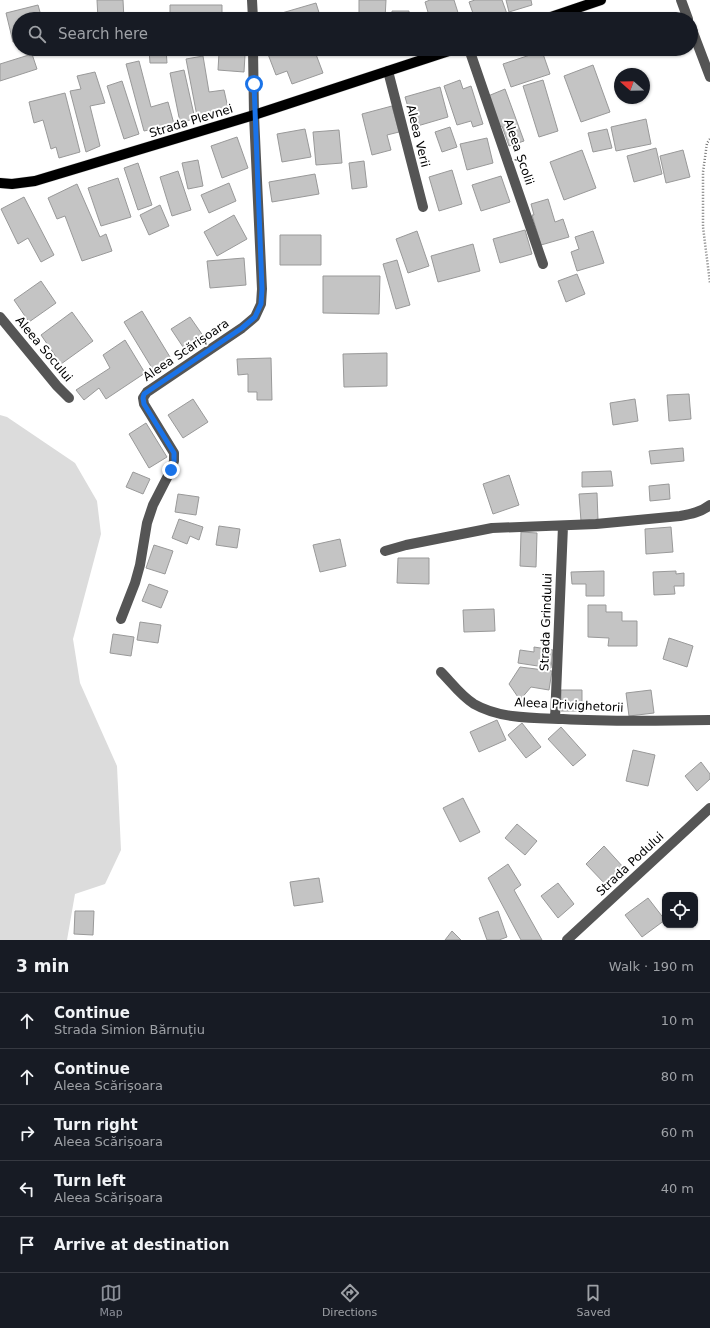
<!DOCTYPE html>
<html lang="en">
<head>
<meta charset="utf-8">
<style>
  :root { --surface:#171b24; --page:#242831; --text:#f1f3f6; --muted:#9ea1a6; --line:#363941; --accent:#8c9099 }
  body { margin:0; font-family:"DejaVu Sans",sans-serif; background:var(--page); color:var(--text) }
  .controls { position:absolute; right:12px; bottom:12px; display:grid; overflow:hidden; border-radius:8px; box-shadow:0 1px 3px #0004 }
  .controls button { width:36px; height:36px; display:grid; place-items:center; padding:0; border:0; border-bottom:1px solid var(--line); background:var(--surface); color:var(--text); font:20px sans-serif }
  .compass { position:absolute; left:614px; top:68px; width:36px; height:36px; border-radius:50%; background:var(--surface); box-shadow:0 1px 3px #0004; rotate:290deg }
  .stop { position:absolute; width:12px; height:12px; margin:-9px; border:3px solid #1a73e8; border-radius:50%; background:#fff }
  .stop.end { background:#1a73e8; border-color:#fff; box-shadow:0 1px 4px #0008 }
  .list { margin:0; padding:0; list-style:none }
  h2 { display:flex; justify-content:space-between; align-items:center; height:52px; margin:0; padding:0 16px; font-size:17px }
  h2 small { font-size:13px; font-weight:400; color:var(--muted) }
  .list li { display:grid; grid-template-columns:26px 1fr auto; gap:12px; align-items:center; box-sizing:border-box; height:56px; padding:0 16px; border-top:1px solid var(--line) }
  .list b { display:block; font-size:15px; white-space:nowrap }
  .list p { margin:0; font-size:13px; white-space:nowrap; color:var(--muted) }
  .list em { font-size:13px; font-style:normal; color:var(--muted) }
  .icon { flex:none; width:22px; height:22px; fill:none; stroke:currentColor; stroke-width:2; stroke-linecap:round; stroke-linejoin:round }
  .map { position:relative; flex:none; width:710px; height:940px; overflow:hidden }
  .search { position:absolute; background:var(--surface); box-shadow:0 1px 3px #0004; left:12px; right:12px; top:12px; height:44px; display:flex; align-items:center; gap:10px; box-sizing:border-box; padding:0 14px; border-radius:22px; color:var(--muted); font-size:15px }
  .sheet { height:332px; background:var(--surface) }
  nav { display:flex; justify-content:space-around; align-items:center; box-sizing:border-box; height:56px; border-top:1px solid var(--line); background:var(--surface); font-size:11px; color:var(--muted) }
  nav a { display:grid; justify-items:center; gap:2px }
  nav .on { color:var(--accent) }
  .map>svg:first-child { display:block }
  .green { fill:#dcdcdc }
  .building { fill:#c4c4c4; stroke:#999 }
  .lines { fill:none; stroke-linecap:round; stroke-linejoin:round }
  .major-casing { stroke:#dbdbdb; stroke-width:11 }
  .path { stroke:#777; stroke-width:2.5; stroke-dasharray:1 2; stroke-linecap:butt }
  .minor { stroke:#555; stroke-width:10 }
  .major { stroke:#000; stroke-width:10 }
  .route { stroke:#1a73e8; stroke-width:5 }
  .labels { text-anchor:middle; stroke-width:4; stroke-linejoin:round; paint-order:stroke }
  .street-label { font-size:12px; fill:#000; stroke:#fff }
</style>
</head>
<body>
<div class="map">
<svg width="710" height="940" viewBox="0 0 710 940">
  <rect width="100%" height="100%" fill="#fff"/>
  <path class="green" d="M0 415 7 417 75 463 97 501 101 534 73 639 80 683 117 766 121 850 105 884 75 894 67 940H0Z"/>
  <path class="building" d="M97 0H123L124 19H98Z
    M359 0H386L385 19H359Z
    M430 0H454L460 19H430L425 2Z
    M475 0H502L507 14 492 19H475L469 2Z
    M506 0H531L532 5 509 12Z
    M316 3 321 19H276L275 15Z
    M38 5 42 19H19V40L13 42 6 13Z
    M170 5H222V19H170Z
    M392 11H409V19H392Z
    M149 49H166L167 63H150Z
    M266 49H295L296 52 304 49H314L323 73 292 84 287 71 276 75Z
    M542 51 550 74 511 87 503 64Z
    M219 53 245 55 244 72 218 70Z
    M32 54 37 69 0 81V64Z
    M203 56 209 92 224 90 228 108 197 116 186 59Z
    M139 61 151 107 168 102 174 124 144 131 126 64Z
    M593 65 610 112 581 122 564 76Z
    M184 70 195 119 180 122 170 73Z
    M95 72 105 103 90 106 100 146 86 152 70 91 81 89 77 76Z
    M460 80 463 89 471 86 483 124 473 127 471 121 457 125 444 86Z
    M543 80 558 131 539 137 523 86Z
    M122 81 139 134 124 139 107 86Z
    M440 87 448 117 414 127 405 97Z
    M505 89 524 141 509 146 502 126 499 127 488 96Z
    M65 93 80 152 59 158 56 147 51 149 43 120 34 123 29 102Z
    M392 106 399 132 387 135 391 150 372 155 362 114Z
    M646 119 651 144 616 151 611 127Z
    M450 127 457 147 442 152 435 132Z
    M305 129 311 157 282 162 277 134Z
    M607 129 612 148 593 152 588 133Z
    M339 130 342 163 316 165 313 132Z
    M237 137 248 168 222 178 211 146Z
    M487 138 493 163 467 170 460 144Z
    M656 148 662 174 634 182 627 156Z
    M582 150 596 188 564 200 550 162Z
    M683 150 690 177 666 183 660 156Z
    M198 160 203 186 188 189 182 163Z
    M364 161 367 187 352 189 349 163Z
    M138 163 152 205 138 210 124 168Z
    M452 170 462 204 439 211 429 177Z
    M178 171 191 210 172 216 160 177Z
    M315 174 319 194 272 202 269 182Z
    M501 176 510 202 481 211 472 185Z
    M118 178 131 217 101 226 88 188Z
    M229 183 236 201 209 213 201 195Z
    M77 184 100 237 106 234 112 251 82 261 65 216 57 219 48 198Z
    M24 197 54 255 41 262 28 238 18 244 1 209Z
    M548 199 555 222 563 219 569 237 541 245 532 215H534L531 204Z
    M160 205 169 226 149 235 140 215Z
    M234 215 247 239 217 256 204 232Z
    M525 230 532 254 500 263 493 239Z
    M417 231 429 266 408 273 396 239Z
    M593 231 604 263 577 271 571 252 579 249 575 237Z
    M280 235H321V265H280Z
    M473 244 480 271 438 282 431 256Z
    M244 258 246 285 210 288 207 261Z
    M397 260 410 305 396 309 383 264Z
    M577 274 585 294 566 302 558 281Z
    M323 276H380L379 314 323 313Z
    M41 281 56 303 29 322 14 300Z
    M142 311 173 362 155 373 124 322Z
    M72 312 93 341 61 364 41 335Z
    M190 317 206 340 187 353 171 329Z
    M125 340 145 373 106 399 99 388 84 400 76 390 110 368 103 355Z
    M387 353V386L344 387 343 354Z
    M271 358 272 400H257V392H248V374L238 375 237 359Z
    M689 394 691 419 669 421 667 395Z
    M193 399 208 422 183 438 168 415Z
    M635 399 638 421 613 425 610 403Z
    M146 423 167 457 149 468 129 434Z
    M683 448 684 461 651 464 649 451Z
    M611 471 613 486 582 487V472Z
    M133 472 150 479 143 494 126 487Z
    M509 475 519 505 493 514 483 484Z
    M669 484 670 499 650 501 649 486Z
    M597 493 598 520 581 521 579 494Z
    M178 494 199 497 196 515 175 512Z
    M179 519 203 527 199 540 190 536 187 544 172 538Z
    M219 526 240 529 237 548 216 545Z
    M671 527 673 552 646 554 645 529Z
    M521 532 537 533 536 567 520 566Z
    M340 539 346 566 320 572 313 545Z
    M154 545 173 551 165 574 146 568Z
    M398 558H429V584L397 583Z
    M604 571V596H586V584H572L571 572Z
    M676 571V574L684 573V586H674L675 594 654 595 653 572Z
    M149 584 168 591 161 608 142 601Z
    M588 605H606V612H622V621H637V646H608L609 638 588 637Z
    M494 609 495 631 464 632 463 610Z
    M140 622 161 625 158 643 137 640Z
    M113 634 134 637 131 656 110 653Z
    M669 638 693 646 687 667 663 659Z
    M534 647 553 650 551 668 518 663 520 650 534 652Z
    M520 667 552 671 549 690 531 687 520 700 509 684Z
    M561 690H582V711H561Z
    M651 690 654 713 629 716 626 693Z
    M497 720 506 740 479 752 470 732Z
    M522 723 541 747 526 758 508 735Z
    M561 727 586 755 573 766 548 739Z
    M633 750 655 755 648 786 626 781Z
    M701 762 710 774V779L697 791 685 776Z
    M463 798 480 832 460 842 443 808Z
    M517 824 537 841 525 855 505 838Z
    M604 846 624 868 606 885 586 864Z
    M508 864 521 885 514 890 542 940H521L488 878Z
    M319 878 323 902 294 906 290 882Z
    M558 883 574 904 558 918 541 896Z
    M648 898 665 920 642 937 625 915Z
    M75 911H94L93 935 74 934Z
    M498 911 507 937 499 940H487L479 918Z
    M452 931 461 940H445Z"/>
  <g class="lines">
    <g class="major-casing">
      <path id="major" d="M545 19 601 0
        M0 183 12 184 35 181 254 115 455 49"/>
    </g>
    <path class="path" d="M710 139 707 143 703 172V227L710 283"/>
    <path class="minor" d="M252 0 253 19
      M681 0 688 19
      M691 27 710 77
      M469 49 543 264
      M388 71 423 207
      M0 317 57 386 69 398
      M385 551 406 545 492 528 596 524 680 516C691 514 701 512 710 505
      M121 619 135 583 140 565 147 523 153 505 171 470 174 461V453L144 404 143 398 147 392 242 328 255 317 261 304 262 289 254 115 253 49
      M441 672C451 682 461 696 474 704 500 719 534 718 563 719 612 722 661 721 710 720
      M555 719 563 526
      M567 940 710 808"/>
    <use href="#major" class="major"/>
  </g>
  <g class="lines">
    <path class="route" d="M171 470 174 461V453L144 404 143 398 144 394 242 328 255 317 261 304 262 289 254 84"/>
  </g>
  <g class="labels">
    <g class="street-label">
      <text transform="translate(191 121) rotate(-17)" y="4">Strada Plevnei</text>
      <text transform="translate(418 136) rotate(76)" y="4">Aleea Verii</text>
      <text transform="translate(519 152) rotate(71)" y="4">Aleea Școlii</text>
      <text transform="translate(44 349) rotate(50)" y="4">Aleea Socului</text>
      <text transform="translate(186 350) rotate(-34)" y="4">Aleea Scărișoara</text>
      <text transform="translate(546 622) rotate(-88)" y="4">Strada Grindului</text>
      <text transform="translate(569 705) rotate(3)" y="4">Aleea Privighetorii</text>
      <text transform="translate(630 864) rotate(-43)" y="4">Strada Podului</text>
    </g>
  </g>
</svg>
<div class="controls">
<button><svg class="icon" aria-label="locate" viewBox="0 0 24 24"><circle cx="12" cy="12" r="6"/><path d="M12 2v4M12 18v4M2 12h4M18 12h4"/></svg></button>
</div>
<svg class="compass" viewBox="-18 -18 36 36"><path d="M0-13l5 13h-10z" fill="#e53935"/><path d="M0 13l5-13h-10z" fill="#9ea1a6"/></svg>
<div class="stop" style="left:254px;top:84px"></div>
<div class="stop end" style="left:171px;top:470px"></div>
<div class="search"><svg class="icon" aria-label="search" viewBox="0 0 24 24"><circle cx="10" cy="10" r="6"/><path d="M15 15l6 6"/></svg>Search here</div>
</div>
<section class="sheet">
<h2>3 min<small>Walk · 190 m</small></h2>
<ul class="list">
<li><svg class="icon" aria-label="ahead" viewBox="0 0 24 24"><path d="M12 20V5M6 11l6-6 6 6"/></svg><div><b>Continue</b><p>Strada Simion Bărnuțiu</p></div><em>10 m</em></li>
<li><svg class="icon" aria-label="ahead" viewBox="0 0 24 24"><path d="M12 20V5M6 11l6-6 6 6"/></svg><div><b>Continue</b><p>Aleea Scărișoara</p></div><em>80 m</em></li>
<li><svg class="icon" aria-label="right" viewBox="0 0 24 24"><path d="M7 20v-9h11M14 6l5 5-5 5"/></svg><div><b>Turn right</b><p>Aleea Scărișoara</p></div><em>60 m</em></li>
<li><svg class="icon" aria-label="left" viewBox="0 0 24 24"><path d="M17 20v-9H6M10 6l-5 5 5 5"/></svg><div><b>Turn left</b><p>Aleea Scărișoara</p></div><em>40 m</em></li>
<li><svg class="icon" aria-label="arrive" viewBox="0 0 24 24"><path d="M6 21V4h12l-3 4 3 4H6"/></svg><div><b>Arrive at destination</b></div></li>
</ul>
</section>
<nav>
<a class="on"><svg class="icon" aria-label="map" viewBox="0 0 24 24"><path d="M3 6l6-2 6 2 6-2v14l-6 2-6-2-6 2zM9 4v14M15 6v14"/></svg>Map</a>
<a><svg class="icon" aria-label="directions" viewBox="0 0 24 24"><path d="M12 3l9 9-9 9-9-9zM9 14v-3h6M13 9l2 2-2 2"/></svg>Directions</a>
<a><svg class="icon" aria-label="saved" viewBox="0 0 24 24"><path d="M7 4h10v16l-5-4-5 4z"/></svg>Saved</a>
</nav>
</body>
</html>
